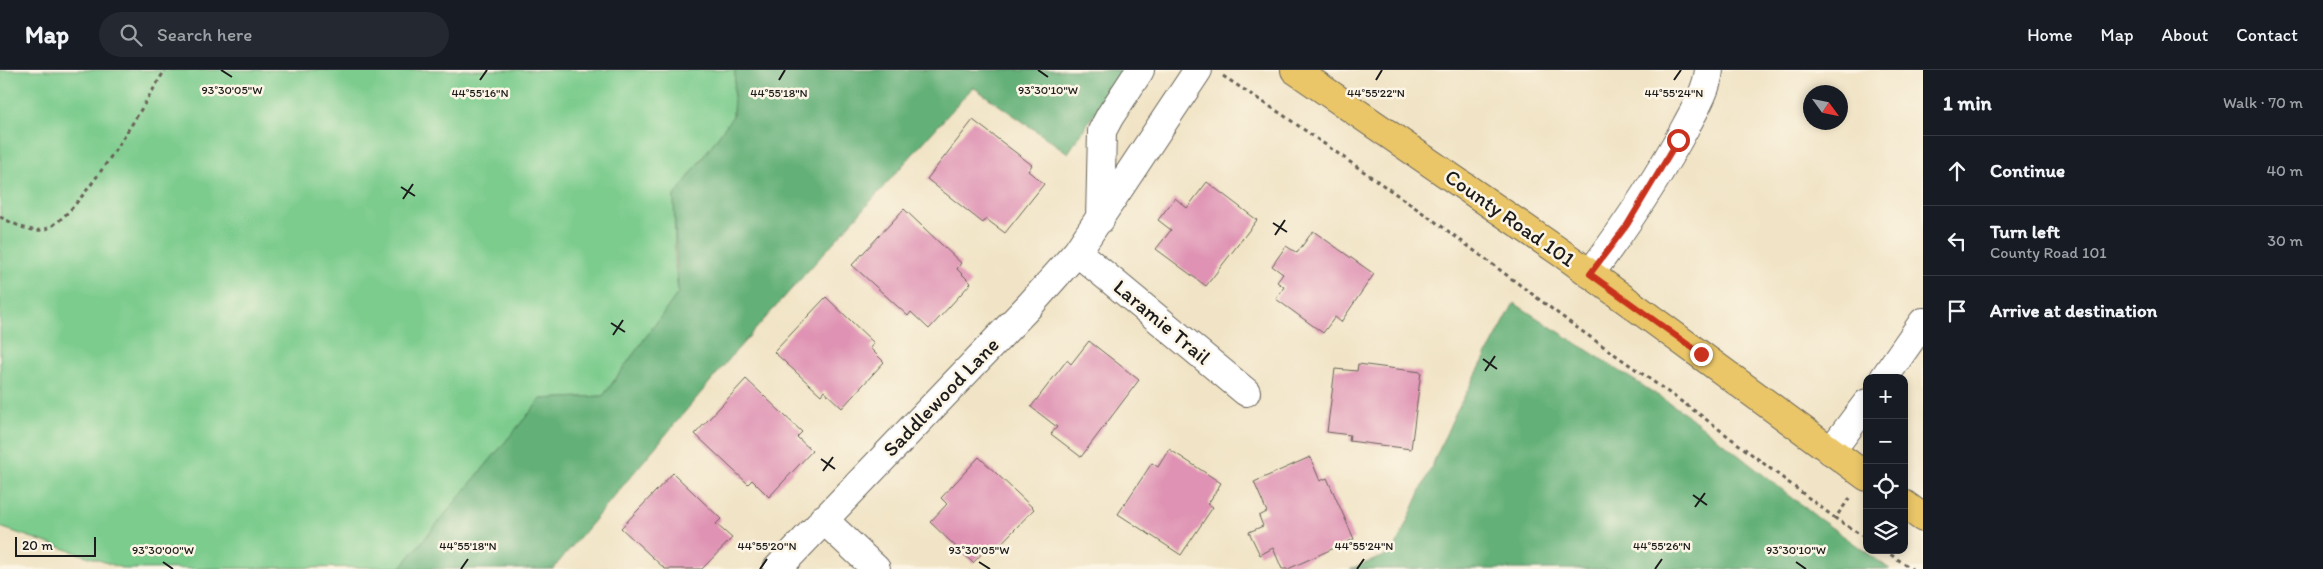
<!DOCTYPE html>
<html lang="en">
<head>
<meta charset="utf-8">
<style>
  :root { --surface:#171b24; --page:#242831; --text:#f1f3f6; --muted:#9ea1a6; --line:#363941 }
  body { margin:0; font-family:Itim,sans-serif; background:var(--page); color:var(--text) }
  .controls { position:absolute; right:15px; bottom:15px; display:grid; overflow:hidden; border-radius:10px; box-shadow:0 2px 8px #0003 }
  .controls button { width:45px; height:45px; display:grid; place-items:center; padding:0; border:0; border-bottom:1px solid var(--line); background:var(--surface); color:var(--text); font:25px sans-serif }
  .compass { position:absolute; left:1803px; top:15px; width:45px; height:45px; border-radius:50%; background:var(--surface); box-shadow:0 2px 8px #0003; rotate:123deg }
  .scale { position:absolute; left:15px; bottom:12px; width:81px; box-sizing:border-box; padding-left:5px; border:2px solid #1c1c1c; border-top:0; font-size:14px; line-height:18px; white-space:nowrap; color:#1c1c1c; -webkit-text-stroke:4px #fcf5e5; paint-order:stroke }
  .stop { position:absolute; width:15px; height:15px; margin:-11px; border:4px solid #c8321e; border-radius:50%; background:#fff }
  .stop.end { background:#c8321e; border-color:#fff; box-shadow:0 1px 5px #0008 }
  .list { margin:0; padding:0; list-style:none }
  h2 { display:flex; justify-content:space-between; align-items:center; height:65px; margin:0; padding:0 20px; font-size:21px }
  h2 small { font-size:16px; font-weight:400; color:var(--muted) }
  .list li { display:grid; grid-template-columns:32px 1fr auto; gap:15px; align-items:center; box-sizing:border-box; height:70px; padding:0 20px; border-top:1px solid var(--line) }
  .list b { display:block; font-size:19px; white-space:nowrap }
  .list p { margin:0; font-size:16px; white-space:nowrap; color:var(--muted) }
  .list em { font-size:16px; font-style:normal; color:var(--muted) }
  .icon { flex:none; width:28px; height:28px; fill:none; stroke:currentColor; stroke-width:2; stroke-linecap:round; stroke-linejoin:round }
  .map { position:relative; flex:none; width:1923px; height:499px; overflow:hidden }
  header { display:flex; align-items:center; gap:30px; box-sizing:border-box; height:70px; padding:0 25px; background:var(--surface); border-bottom:1px solid var(--line) }
  header strong { font-size:24px }
  nav { display:flex; gap:28px; margin-inline-start:auto; font-size:18px }
  .search { width:350px; height:45px; background:var(--page); display:flex; align-items:center; gap:12px; box-sizing:border-box; padding:0 18px; border-radius:28px; color:var(--muted); font-size:19px }
  main { display:flex }
  aside { flex:1; background:var(--surface) }
  .map>svg:first-child { display:block }
  .green { fill:#7bcc8d; stroke:#4c7454 }
  .forest { fill:#64b078; stroke:#40664a }
  .building { fill:#df92b3 }
  .lines { fill:none; stroke-linecap:round; stroke-linejoin:round }
  .minor-casing { stroke:#676258; stroke-width:30 }
  .major-casing { stroke:#676258; stroke-width:30 }
  .path { stroke:#676258; stroke-width:3; stroke-dasharray:4 4; stroke-linecap:butt }
  .minor { stroke:#fff; stroke-width:28 }
  .major { stroke:#eac669; stroke-width:28 }
  .route { stroke:#c8321e; stroke-width:6 }
  .ticks { fill:none; stroke:#1c1c1c; stroke-width:2 }
  .labels { text-anchor:middle; stroke-width:5; stroke-linejoin:round; paint-order:stroke }
  .street-label { font-size:21px; fill:#1c1c1c; stroke:#fcf5e5 }
  .ticks-label { font-size:12px; text-anchor:middle; fill:#1c1c1c; stroke:#fcf5e5; stroke-width:5; stroke-linejoin:round; paint-order:stroke }
</style>
</head>
<body>
<header>
<strong>Map</strong>
<div class="search"><svg class="icon" aria-label="search" viewBox="0 0 24 24"><circle cx="10" cy="10" r="6"/><path d="M15 15l6 6"/></svg>Search here</div>
<nav><a>Home</a><a>Map</a><a>About</a><a>Contact</a></nav>
</header>
<main>
<div class="map">
<svg width="1923" height="499" viewBox="0 0 1923 499">
  <rect width="100%" height="100%" fill="#fcf5e5"/>
  <filter id="ink" filterUnits="userSpaceOnUse"><feTurbulence type="fractalNoise" baseFrequency=".02" numOctaves="2"/><feDisplacementMap in="SourceGraphic" scale="10" xChannelSelector="R" yChannelSelector="G"/><feConvolveMatrix kernelMatrix="1 2 1 2 8 2 1 2 1" color-interpolation-filters="sRGB"/></filter>
  <filter id="wash" filterUnits="userSpaceOnUse"><feTurbulence type="fractalNoise" baseFrequency=".0096" numOctaves="4" result="noise"/><feDisplacementMap in="SourceGraphic" scale="20" xChannelSelector="R" yChannelSelector="G"/><feGaussianBlur stdDeviation="1.12" result="paint"/><feColorMatrix in="noise" values="0 0 0 0 0 0 0 0 0 0 0 0 0 0 0 0 0 1.4 0 .05"/><feComposite in="paint" operator="in"/></filter>
  <g filter="url(#wash)">
    <rect width="100%" height="100%" fill="#f1e4c6"/>
    <path class="green" d="M0 0H735L733 46 674 127 675 194 678 223 603 326 541 329 401 497 125 499 0 457Z"/>
    <path class="forest" d="M735 0H1123L1068 83 973 17 736 281 553 499H404L401 497 541 329 603 326 678 223 674 127 733 46Z
      M1514 233 1685 343 1818 448 1890 499H1350L1393 483 1455 344Z"/>
    <g id="blocks">
      <path class="building" d="M973 50 1032 95 1028 101 1044 114 1005 163 986 149 983 153 927 109Z
        M1207 112 1257 150 1206 216 1156 179 1171 160 1158 150 1175 128 1187 138Z
        M904 139 961 193 957 199 971 213 929 259 911 242 908 246 852 195Z
        M1313 161 1374 204 1341 252 1335 247 1323 263 1276 229 1284 217 1277 212 1283 204 1272 196 1286 176 1297 183Z
        M826 227 874 273 870 278 884 292 842 338 824 321 821 325 774 282Z
        M1089 271 1139 310 1081 387 1051 364 1057 357 1031 337 1067 290 1071 294Z
        M1358 294 1421 302 1411 379 1349 371 1350 365 1327 362 1335 299 1357 301Z
        M746 309 802 362 797 367 812 381 769 427 752 410 748 414 695 364Z
        M1169 379 1221 413 1208 434 1213 437 1181 485 1118 444 1152 393 1158 397Z
        M979 387 1034 439 995 480 990 475 973 493 930 452 947 434 941 428Z
        M1310 387 1320 411 1327 408 1354 469 1288 499H1282L1273 478 1260 485 1249 462 1263 456 1259 446 1267 442 1254 412Z
        M673 403 721 449 716 454 732 468 702 499H665L621 458Z"/>
    </g>
  </g>
  <g filter="url(#ink)">
    <use href="#blocks" fill-opacity="0" stroke="#676258" stroke-width="1"/>
    <g class="lines">
      <g class="minor-casing">
        <path id="minor" d="M1100 150 1102 61 1110 46 1140 0
          M1077 182 1246 322
          M1590 204C1625 157 1658 108 1686 56 1695 39 1707 20 1709 0
          M1884 308 1923 252
          M1831 381 1867 333
          M823 449 876 499
          M777 499 1029 236 1077 182 1198 0"/>
      </g>
      <g class="major-casing">
        <path id="major" d="M1295 0 1570 189 1867 407
          M1904 434 1923 448"/>
      </g>
      <path class="path" d="M1223 6 1283 45 1440 155 1576 257 1699 344 1835 448
        M0 147C15 154 34 166 50 157 84 138 143 36 165 0
        M1904 358 1906 356
        M1850 428 1835 448 1867 469
        M1884 480 1912 499"/>
      <use href="#minor" class="minor"/>
      <use href="#major" class="major"/>
    </g>
  </g>
  <g class="lines" filter="url(#ink)">
    <path class="route" d="M1678 70 1627 155 1590 204 1701 284"/>
  </g>
  <path class="ticks" d="M221 0 232 7M1038 0 1048 7M480 10 487 0M779 10 785 0M1376 10 1382 0M1674 10 1681 0M401 117 415 126M403 129 413 114M1273 153 1287 162M1275 165 1285 150M611 253 625 262M613 265 623 250M1483 289 1497 299M1485 301 1495 286M821 389 835 399M823 401 833 387M1693 425 1707 435M1695 437 1705 423M163 492 173 499M979 492 990 499M1796 492 1806 499M461 499 468 489M760 499 767 489M1357 499 1364 489M1655 499 1662 489"/>
  <g class="labels">
    <g class="street-label">
      <text transform="translate(1510 148) rotate(35)" y="7">County Road 101</text>
      <text transform="translate(1162 252) rotate(40)" y="7">Laramie Trail</text>
      <text transform="translate(941 327) rotate(-46)" y="7">Saddlewood Lane</text>
    </g>
  </g>
  <g class="ticks-label">
    <text x="232" y="24">93°30'05"W</text>
    <text x="1048" y="24">93°30'10"W</text>
    <text x="1376" y="27">44°55'22"N</text>
    <text x="480" y="27">44°55'16"N</text>
    <text x="779" y="27">44°55'18"N</text>
    <text x="1674" y="27">44°55'24"N</text>
    <text x="468" y="480">44°55'18"N</text>
    <text x="767" y="480">44°55'20"N</text>
    <text x="1364" y="480">44°55'24"N</text>
    <text x="1662" y="480">44°55'26"N</text>
    <text x="163" y="484">93°30'00"W</text>
    <text x="979" y="484">93°30'05"W</text>
    <text x="1796" y="484">93°30'10"W</text>
  </g>
</svg>
<div class="controls">
<button>+</button>
<button>−</button>
<button><svg class="icon" aria-label="locate" viewBox="0 0 24 24"><circle cx="12" cy="12" r="6"/><path d="M12 2v4M12 18v4M2 12h4M18 12h4"/></svg></button>
<button><svg class="icon" aria-label="layers" viewBox="0 0 24 24"><path d="M12 4l9 5-9 5-9-5zM3 14l9 5 9-5"/></svg></button>
</div>
<svg class="compass" viewBox="-18 -18 36 36"><path d="M0-13l5 13h-10z" fill="#e53935"/><path d="M0 13l5-13h-10z" fill="#9ea1a6"/></svg>
<div class="scale">20 m</div>
<div class="stop" style="left:1678px;top:70px"></div>
<div class="stop end" style="left:1701px;top:284px"></div>
</div>
<aside>
<h2>1 min<small>Walk · 70 m</small></h2>
<ul class="list">
<li><svg class="icon" aria-label="ahead" viewBox="0 0 24 24"><path d="M12 20V5M6 11l6-6 6 6"/></svg><div><b>Continue</b></div><em>40 m</em></li>
<li><svg class="icon" aria-label="left" viewBox="0 0 24 24"><path d="M17 20v-9H6M10 6l-5 5 5 5"/></svg><div><b>Turn left</b><p>County Road 101</p></div><em>30 m</em></li>
<li><svg class="icon" aria-label="arrive" viewBox="0 0 24 24"><path d="M6 21V4h12l-3 4 3 4H6"/></svg><div><b>Arrive at destination</b></div></li>
</ul>
</aside>
</main>
</body>
</html>
